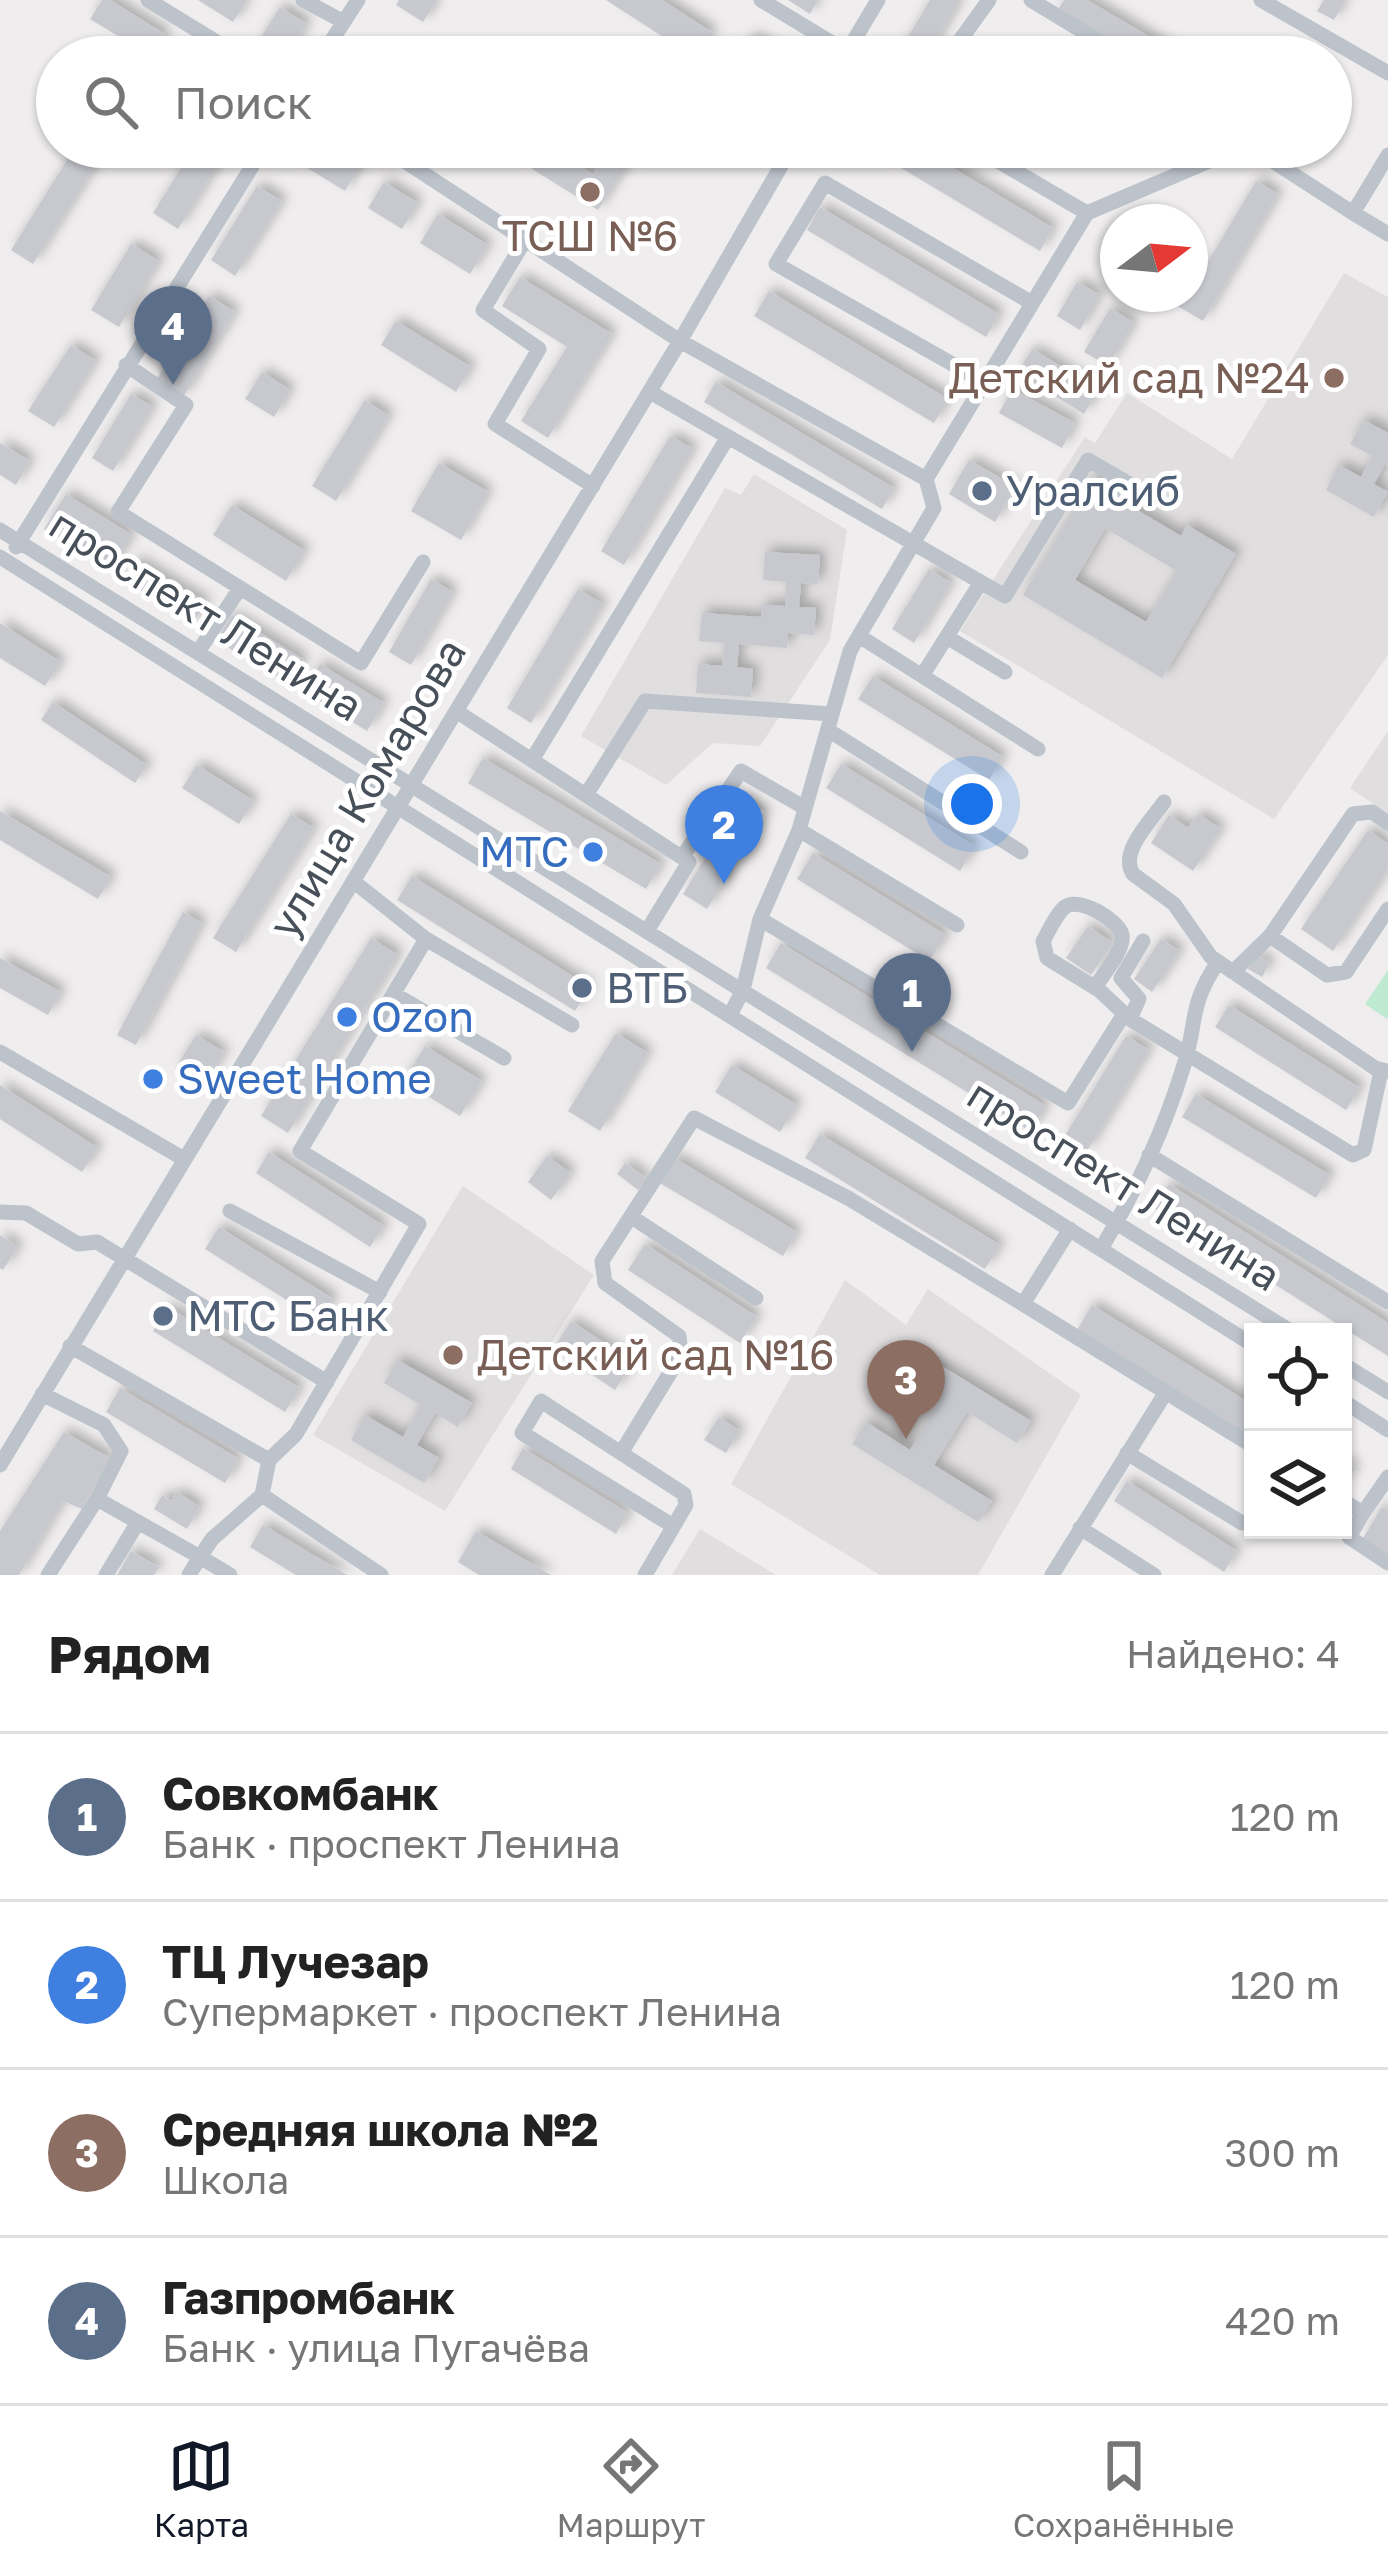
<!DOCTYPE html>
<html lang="ru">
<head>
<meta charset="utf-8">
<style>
  :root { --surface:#fff; --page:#f2f2f2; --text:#222; --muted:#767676; --line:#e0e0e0; --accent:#111827 }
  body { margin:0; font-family:"Golos Text",sans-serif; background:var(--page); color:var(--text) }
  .controls { position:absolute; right:36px; bottom:36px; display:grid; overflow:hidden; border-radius:0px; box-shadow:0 3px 9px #0004 }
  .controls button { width:108px; height:108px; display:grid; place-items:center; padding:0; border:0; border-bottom:3px solid var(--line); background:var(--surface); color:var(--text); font:60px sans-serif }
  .compass { position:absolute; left:1100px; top:204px; width:108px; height:108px; border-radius:50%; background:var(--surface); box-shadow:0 3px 9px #0004; rotate:74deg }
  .you { position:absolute; left:972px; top:804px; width:42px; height:42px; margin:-30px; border:9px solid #fff; border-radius:50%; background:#1a73e8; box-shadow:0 0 0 18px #1a73e833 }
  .badge { display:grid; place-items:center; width:78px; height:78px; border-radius:50%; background:var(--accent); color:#fff; font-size:39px; font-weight:700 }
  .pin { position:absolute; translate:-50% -99px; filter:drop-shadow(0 3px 6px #0008) }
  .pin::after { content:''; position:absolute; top:63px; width:42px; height:36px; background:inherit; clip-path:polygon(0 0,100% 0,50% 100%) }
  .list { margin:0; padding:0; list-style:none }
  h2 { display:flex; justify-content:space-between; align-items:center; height:156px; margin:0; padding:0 48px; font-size:51px }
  h2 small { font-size:39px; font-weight:400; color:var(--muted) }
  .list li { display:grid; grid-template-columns:78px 1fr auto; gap:36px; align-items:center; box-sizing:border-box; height:168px; padding:0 48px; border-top:3px solid var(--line) }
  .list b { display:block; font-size:45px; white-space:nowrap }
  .list p { margin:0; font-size:39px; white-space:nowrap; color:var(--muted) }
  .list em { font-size:39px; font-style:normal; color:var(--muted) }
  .icon { flex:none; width:66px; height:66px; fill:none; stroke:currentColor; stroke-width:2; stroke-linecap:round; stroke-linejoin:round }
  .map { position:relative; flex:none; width:1388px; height:1575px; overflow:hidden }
  .search { position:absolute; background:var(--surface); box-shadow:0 3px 9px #0004; left:36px; right:36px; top:36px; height:132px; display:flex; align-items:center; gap:30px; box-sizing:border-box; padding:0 42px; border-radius:66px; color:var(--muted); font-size:45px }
  .sheet { height:828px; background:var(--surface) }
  nav { display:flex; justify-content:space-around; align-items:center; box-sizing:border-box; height:168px; border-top:3px solid var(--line); background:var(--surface); font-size:33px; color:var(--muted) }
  nav a { display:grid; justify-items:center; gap:6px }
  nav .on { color:var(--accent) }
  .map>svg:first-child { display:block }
  .education { fill:#e0dede }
  .green { fill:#beead1 }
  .building { fill:#c7c9cf; fill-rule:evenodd; filter:url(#shadow) }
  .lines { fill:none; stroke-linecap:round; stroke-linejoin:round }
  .minor { stroke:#bcc3cb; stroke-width:15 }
  .education-dot { fill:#8d6e63; stroke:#fff; stroke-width:4.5 }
  .service-dot { fill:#5c6f8a; stroke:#fff; stroke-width:4.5 }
  .shop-dot { fill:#3f7fe0; stroke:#fff; stroke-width:4.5 }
  .labels { text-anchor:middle; stroke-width:10; stroke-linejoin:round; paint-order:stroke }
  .education-label { font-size:42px; fill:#785e54; stroke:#fff }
  .service-label { font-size:42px; fill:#4e5e75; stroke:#fff; text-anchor:start }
  .street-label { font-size:42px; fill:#474f58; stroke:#fff }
  .shop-label { font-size:42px; fill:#366cbe; stroke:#fff; text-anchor:start }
</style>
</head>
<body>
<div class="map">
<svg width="1388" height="1575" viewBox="0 0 1388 1575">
  <defs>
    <filter id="shadow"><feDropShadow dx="5.5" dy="-5.5" stdDeviation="6" flood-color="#0004"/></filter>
  </defs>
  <rect width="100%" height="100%" fill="#efeded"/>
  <path class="education" d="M1344 273 1388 297V655L1274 819 960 631 1085 437 1095 443 1127 393 1232 459Z
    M754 474 847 530 830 640 760 746 713 743 666 785 581 736 725 488 741 495Z
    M1388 731V814L1350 788Z
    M463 1186 594 1275 445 1511 313 1435Z
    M845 1280 906 1325 928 1289 1081 1395 978 1575H880L731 1484Z
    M700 1529 776 1575H672Z"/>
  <path class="green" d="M1388 970V1017L1387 1019 1365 1004Z"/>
  <path class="building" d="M102 0H110L166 35 153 57 90 19Z
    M198 0H247L233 22Z
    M399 0H437L423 22 396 5Z
    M606 0H662L713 33 694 57Z
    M788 0H818L810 14Z
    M930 0H960L927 57H896Z
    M1064 0H1087L1184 57H1136L1057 11Z
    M1324 0H1345L1334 20 1317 11Z
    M280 7 307 24 286 57H275L256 45Z
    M752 36 775 51 771 57H739Z
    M75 147H107L33 264 11 250Z
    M194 147 221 160 178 229 153 213Z
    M285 147H334L361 164 345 191 281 152Z
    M497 147H563L559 153 593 174 609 147H638L598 210Z
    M687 147H716L708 160Z
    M866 147H918L1053 228 1040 251Z
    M1256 181 1278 194 1203 321 1157 294H1190V285L1193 287Z
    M384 182 418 203 402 229 368 208Z
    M257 186 282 201 235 276 211 260Z
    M820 207 999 314 986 337 807 230Z
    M438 214 488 245 470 274 420 243Z
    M131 244 159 261 119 327 91 310Z
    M520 277 612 334 548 438 521 421 567 347 502 306Z
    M1077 282 1100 295 1080 330 1057 316Z
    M769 291 948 399 934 423 754 316Z
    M209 296 235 312 183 397 156 380Z
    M1110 308 1134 323 1108 366 1084 352Z
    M396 321 471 367 456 392 381 345Z
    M71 345 96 361 54 427 28 411Z
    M1032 349 1099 389 1084 414 1017 373Z
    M262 372 290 390 274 417 245 399Z
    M716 382 894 488 882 509 704 402Z
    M1012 389 1075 423 1062 448 999 413Z
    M131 394 153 407 113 471 92 458Z
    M365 400 389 416 336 501 312 486Z
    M1364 420 1388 433V466L1385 464 1374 484 1388 492 1374 517 1326 490 1339 465 1361 477 1372 456 1350 444Z
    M670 436 693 449 624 565 601 551Z
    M0 443 30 461 16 485 0 475Z
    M969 460 1016 487 995 522 949 494Z
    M439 463 488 492 461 540 411 511Z
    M1094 476 1131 498 1127 504 1181 536 1187 525 1236 554 1162 678 1023 595ZM1105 528 1177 571 1146 622 1075 580Z
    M66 494 132 535 110 570 44 529Z
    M232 505 305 551 286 581 213 535Z
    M765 552 820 555 818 584 801 583 799 607 816 608 814 635 788 633 787 648 739 644 737 667 753 669 751 697 696 693 698 664 722 666 724 643 699 641 702 613 761 617 762 605 785 606 786 582 763 580Z
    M136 560 206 603 193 623 124 580Z
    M929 569 951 583 914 643 892 629Z
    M431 579 453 592 411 665 389 652Z
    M578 589 603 604 531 723 507 708Z
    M232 615 304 660 289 685 216 640Z
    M0 623 61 662 45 686 0 658Z
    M320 664 384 703 367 731 303 691Z
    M873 676 1003 757 989 780 858 699Z
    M53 702 147 765 135 783 41 720Z
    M483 758 661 864 646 889 468 783Z
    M841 764 975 846 960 871 826 788Z
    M197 765 254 801 239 824 182 788Z
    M742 798 766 813 707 909 683 894Z
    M0 811 111 877 98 899 0 840Z
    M291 814 314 828 236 952 213 938Z
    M1198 814 1221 829 1193 871 1151 843 1169 815 1188 828Z
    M1368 830 1388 844V869L1333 951 1301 929Z
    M813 853 946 935 929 961 797 879Z
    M412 876 590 987 575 1011 397 900Z
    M183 912 202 923 136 1045 117 1035Z
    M1088 926 1113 943 1091 975 1066 958Z
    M371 938 398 955 288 1133 261 1116Z
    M1161 939 1180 951 1152 992 1134 979Z
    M781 943 1046 1106 1030 1131 766 968Z
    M1256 955 1270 963 1262 977 1248 969Z
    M0 958 61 992 48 1015 0 988Z
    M1229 1005 1360 1088 1346 1110 1215 1027Z
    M616 1033 648 1053 600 1131 568 1111Z
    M196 1035 224 1052 203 1086 175 1069Z
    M1126 1036 1149 1050 1087 1151 1064 1137Z
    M425 1046 482 1081 460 1116 403 1081Z
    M732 1065 797 1105 780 1132 715 1092Z
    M0 1085 98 1148 82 1172 0 1119Z
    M1196 1094 1330 1175 1316 1198 1182 1117Z
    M820 1134 1000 1245 985 1269 805 1158Z
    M269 1152 384 1226 370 1247 256 1173Z
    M547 1156 571 1173 551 1200 528 1182Z
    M673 1157 797 1232 783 1256 658 1182Z
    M625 1163 647 1179 638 1190 617 1174Z
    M1169 1184 1388 1323V1356L1154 1208Z
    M219 1227 333 1299 320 1321 205 1249Z
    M0 1235 18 1247 3 1270 0 1268Z
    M645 1244 757 1317 740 1343 628 1270Z
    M1092 1305 1253 1405V1439L1077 1330Z
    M168 1307 300 1388 285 1412 153 1331Z
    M571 1321 633 1362 615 1390 553 1349Z
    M911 1347 1031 1421 1017 1443 967 1412 934 1465 992 1501 978 1522 852 1444 866 1422 910 1450 942 1396 898 1368Z
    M398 1360 472 1403 458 1427 435 1413 417 1445 439 1458 424 1483 351 1440 365 1415 403 1437 421 1405 384 1383Z
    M120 1388 239 1459 225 1483 106 1412Z
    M719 1417 740 1431 726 1453 704 1440Z
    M64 1432 110 1458 82 1509 63 1501 19 1575H0V1531Z
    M523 1448 628 1513 616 1534 511 1469Z
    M1343 1460 1355 1468 1343 1488Z
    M1127 1481 1237 1551 1224 1572 1114 1501Z
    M177 1492 200 1507 187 1529 154 1509 162 1495 171 1501Z
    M1382 1507 1388 1511V1554L1363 1538Z
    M263 1525 347 1575H296L250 1547Z
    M476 1531 551 1575H479L458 1562Z
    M131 1551 159 1567 154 1575H117Z"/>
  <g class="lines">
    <path class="minor" d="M148 0 241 57
      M303 0 344 22
      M761 0 847 52
      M1031 0 1125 57
      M1261 0 1388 73
      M321 57 358 0
      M844 57 878 0
      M948 57 989 0
      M383 147 680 341 926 479 934 508 850 651 799 830 760 919 743 990 730 1015
      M974 147 1087 213
      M1251 147 1353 213
      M1388 155 1353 213 1388 234
      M525 240 483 310 539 349 495 424 593 486
      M126 365 186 405 118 512 361 663 423 562
      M984 382 776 264 825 183 1032 303
      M650 392 1005 596 1088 460 1138 489
      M926 479 1087 213 1242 147
      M0 530 1292 1332
      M16 547 264 147
      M0 557 1253 1345
      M859 636 1038 749
      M947 637 1005 672
      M198 652 240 588
      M922 676 981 582
      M456 711 689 862 647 931
      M828 730 1021 852
      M532 760 728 437
      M586 795 645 701 832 714
      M1164 802C1150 822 1119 852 1133 874L1174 904 1211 957 1375 1068 1387 1071
      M1388 823 1372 812 1353 814 1270 936 1327 975 1346 972 1388 909
      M799 830 957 925
      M682 857 741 771 805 808
      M760 919 1068 1103 1124 1014
      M426 939 572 1025
      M1233 972 1270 936
      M1095 987C1103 975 1125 949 1122 935 1119 920 1078 896 1065 907 1056 914 1049 931 1043 941L1047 958 1099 990 1130 1019 1353 1155 1364 1150 1381 1071
      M394 994 504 1058
      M1130 1019 1139 999 1121 978 1143 941
      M0 1052 184 1159
      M1149 1155 1388 1302
      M230 1211 380 1292
      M0 1212 26 1213 78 1244 97 1242 327 1382
      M633 1218 756 1298
      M1070 1229 1023 1304 1253 1446
      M1101 1249C1135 1192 1164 1130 1183 1068 1198 1022 1188 1006 1218 962
      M70 1346 269 1460 262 1495 381 1575
      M1343 1364 1388 1392
      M42 1394 104 1425 121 1451 97 1499
      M1343 1401 1388 1430
      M621 1453 681 1355 679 1336 605 1283 602 1261 694 1118 848 1198 1023 1304
      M1127 1453 1242 1523
      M269 1460 296 1434 419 1224 300 1151 426 939 353 881
      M0 1465 680 341 792 147
      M1343 1501 1363 1513 1349 1537 1388 1563
      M1363 1513 1388 1477
      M1080 1528 1154 1575
      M48 1575 97 1499 200 1557 212 1539 262 1495
      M106 1575 138 1522
      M189 1575 200 1557 230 1575
      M645 1575 686 1505 684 1494 541 1401 522 1433 673 1526
      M1052 1575 1166 1392"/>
  </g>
  <g class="education-dot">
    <circle cx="590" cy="192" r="12"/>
    <circle cx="1334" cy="378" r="12"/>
    <circle cx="453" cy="1355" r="12"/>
  </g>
  <g class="service-dot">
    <circle cx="982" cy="491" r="12"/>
    <circle cx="582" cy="988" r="12"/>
    <circle cx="163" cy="1316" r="12"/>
  </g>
  <g class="shop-dot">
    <circle cx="593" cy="852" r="12"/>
    <circle cx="347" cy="1017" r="12"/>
    <circle cx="153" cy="1079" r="12"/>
  </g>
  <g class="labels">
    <g class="education-label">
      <text x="590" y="251">ТСШ №6</text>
      <text x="1310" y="393" text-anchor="end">Детский сад №24</text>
      <text x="477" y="1370" text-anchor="start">Детский сад №16</text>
    </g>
    <g class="service-label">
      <text x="1006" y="506">Уралсиб</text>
      <text x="606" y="1003">ВТБ</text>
      <text x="187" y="1331">МТС Банк</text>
    </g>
    <g class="street-label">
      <text transform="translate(206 615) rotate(32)" y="15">проспект Ленина</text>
      <text transform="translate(367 788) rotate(-59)" y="15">улица Комарова</text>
      <text transform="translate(1124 1185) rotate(32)" y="15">проспект Ленина</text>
    </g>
    <g class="shop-label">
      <text x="569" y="867" text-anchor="end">МТС</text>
      <text x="371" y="1032">Ozon</text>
      <text x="177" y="1094">Sweet Home</text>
    </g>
  </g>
</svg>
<div class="controls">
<button><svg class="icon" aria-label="locate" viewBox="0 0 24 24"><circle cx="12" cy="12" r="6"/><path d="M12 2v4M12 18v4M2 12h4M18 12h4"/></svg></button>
<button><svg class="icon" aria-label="layers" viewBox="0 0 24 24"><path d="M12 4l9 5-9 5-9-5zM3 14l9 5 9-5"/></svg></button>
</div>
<svg class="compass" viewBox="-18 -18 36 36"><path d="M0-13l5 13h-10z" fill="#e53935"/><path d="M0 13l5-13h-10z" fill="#767676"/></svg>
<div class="you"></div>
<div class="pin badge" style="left:912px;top:1052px;background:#5c6f8a">1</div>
<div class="pin badge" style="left:724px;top:884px;background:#3f7fe0">2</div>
<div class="pin badge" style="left:906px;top:1439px;background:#8d6e63">3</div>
<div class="pin badge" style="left:173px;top:385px;background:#5c6f8a">4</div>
<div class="search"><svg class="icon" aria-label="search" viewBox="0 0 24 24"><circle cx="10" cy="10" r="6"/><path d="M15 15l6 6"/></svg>Поиск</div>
</div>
<section class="sheet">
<h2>Рядом<small>Найдено: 4</small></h2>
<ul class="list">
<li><span class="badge" style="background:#5c6f8a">1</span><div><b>Совкомбанк</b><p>Банк · проспект Ленина</p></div><em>120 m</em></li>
<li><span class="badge" style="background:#3f7fe0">2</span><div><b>ТЦ Лучезар</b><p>Супермаркет · проспект Ленина</p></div><em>120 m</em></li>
<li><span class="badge" style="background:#8d6e63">3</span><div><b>Средняя школа №2</b><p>Школа</p></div><em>300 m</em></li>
<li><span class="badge" style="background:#5c6f8a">4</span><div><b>Газпромбанк</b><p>Банк · улица Пугачёва</p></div><em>420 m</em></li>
</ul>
</section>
<nav>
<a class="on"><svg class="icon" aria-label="map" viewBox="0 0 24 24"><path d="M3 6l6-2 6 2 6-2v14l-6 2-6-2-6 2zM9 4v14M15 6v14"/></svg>Карта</a>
<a><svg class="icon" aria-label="directions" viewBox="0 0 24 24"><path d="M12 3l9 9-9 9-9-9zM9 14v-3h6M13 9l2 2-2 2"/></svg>Маршрут</a>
<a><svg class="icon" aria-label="saved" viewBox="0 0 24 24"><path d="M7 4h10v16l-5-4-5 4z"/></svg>Сохранённые</a>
</nav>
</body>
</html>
